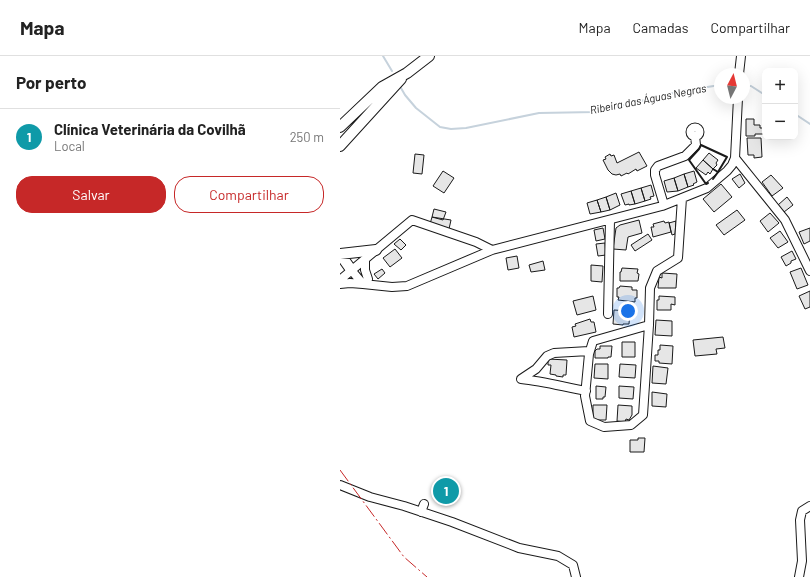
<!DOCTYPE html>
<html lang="pt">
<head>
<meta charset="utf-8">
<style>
  :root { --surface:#fff; --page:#f2f2f2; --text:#222; --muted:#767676; --line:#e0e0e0; --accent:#c62828 }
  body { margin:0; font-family:Barlow,sans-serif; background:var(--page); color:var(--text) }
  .controls { position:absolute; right:12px; top:12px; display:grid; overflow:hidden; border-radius:8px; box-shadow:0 4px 16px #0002 }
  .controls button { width:36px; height:36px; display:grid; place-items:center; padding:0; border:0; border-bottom:1px solid var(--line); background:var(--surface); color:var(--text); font:20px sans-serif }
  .compass { position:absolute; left:374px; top:12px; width:36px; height:36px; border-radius:50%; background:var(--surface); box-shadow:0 4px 16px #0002; rotate:7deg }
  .you { position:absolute; left:288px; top:255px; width:14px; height:14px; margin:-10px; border:3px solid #fff; border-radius:50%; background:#1a73e8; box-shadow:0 0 0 6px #1a73e833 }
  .badge { display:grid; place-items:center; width:26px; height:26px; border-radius:50%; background:var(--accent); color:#fff; font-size:13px; font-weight:700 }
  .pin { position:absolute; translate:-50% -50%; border:2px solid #fff; box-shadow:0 1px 4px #0006 }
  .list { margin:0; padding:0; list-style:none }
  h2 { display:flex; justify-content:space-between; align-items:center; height:52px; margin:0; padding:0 16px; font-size:17px }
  h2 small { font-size:13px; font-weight:400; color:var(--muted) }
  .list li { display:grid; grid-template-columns:26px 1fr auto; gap:12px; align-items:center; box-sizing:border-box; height:56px; padding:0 16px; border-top:1px solid var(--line) }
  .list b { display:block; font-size:15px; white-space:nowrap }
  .list p { margin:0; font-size:13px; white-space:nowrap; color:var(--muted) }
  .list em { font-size:13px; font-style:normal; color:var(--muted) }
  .actions { display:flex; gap:8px; padding:12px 16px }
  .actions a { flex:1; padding:9px 0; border:1px solid var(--accent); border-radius:16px; text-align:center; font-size:14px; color:var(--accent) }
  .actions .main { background:var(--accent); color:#fff }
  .map { position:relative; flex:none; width:470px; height:521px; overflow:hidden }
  header { display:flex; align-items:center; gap:24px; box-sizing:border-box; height:56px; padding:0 20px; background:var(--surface); border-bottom:1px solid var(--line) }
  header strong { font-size:19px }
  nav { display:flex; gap:22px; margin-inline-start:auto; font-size:14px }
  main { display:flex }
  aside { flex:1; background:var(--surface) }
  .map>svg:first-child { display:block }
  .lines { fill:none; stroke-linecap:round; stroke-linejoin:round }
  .stream { stroke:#c6d2dc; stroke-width:2 }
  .building { fill:#e6e6e6; stroke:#1a1a1a }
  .minor-casing { stroke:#1a1a1a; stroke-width:10 }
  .major-casing { stroke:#1a1a1a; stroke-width:12 }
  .minor { stroke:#fff; stroke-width:8 }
  .major { stroke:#fff; stroke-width:10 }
  .wall { stroke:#1a1a1a; stroke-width:2 }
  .power { stroke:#c62828; stroke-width:1; stroke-dasharray:14 3 2 3; stroke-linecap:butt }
  .labels { text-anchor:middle; stroke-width:3; stroke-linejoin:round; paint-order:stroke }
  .water-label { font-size:11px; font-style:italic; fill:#1a1a1a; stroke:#fff }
</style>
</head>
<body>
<header>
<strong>Mapa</strong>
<nav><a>Mapa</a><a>Camadas</a><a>Compartilhar</a></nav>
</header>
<main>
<aside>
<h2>Por perto<small></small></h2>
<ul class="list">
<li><span class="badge" style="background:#0f9aa8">1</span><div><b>Clínica Veterinária da Covilhã</b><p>Local</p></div><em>250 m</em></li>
</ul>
<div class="actions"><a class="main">Salvar</a><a>Compartilhar</a></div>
</aside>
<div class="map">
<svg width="470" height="521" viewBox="0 0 470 521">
  <rect width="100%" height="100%" fill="#fff"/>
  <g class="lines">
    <path class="stream" d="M43 0 52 15
      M404 30H411L425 39
      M61 32 65 39 76 52 100 71 111 73 126 72 199 57 255 56 342 35 380 29
      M455 58 470 68"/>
  </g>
  <path class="building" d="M406 63H414V69H420V72H424V78H415V80H406Z
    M407 82H421L422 101 414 102V99H408Z
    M299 96 307 110 297 115 296 113 288 118 287 117 281 120 280 118 276 119 272 118 268 114 263 104 266 103 265 101 270 98 271 100 274 99 277 107Z
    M369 97 378 104 376 107 377 109 373 113 363 104Z
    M75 98 84 99 82 118 73 117Z
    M363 104 373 113 370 118 368 116 366 119 356 112Z
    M103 115 114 122 104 137 93 130Z
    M354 115 357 126 353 128 354 129 348 131 344 118Z
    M344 118 348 131 338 135 334 122Z
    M400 118 405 127 399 132 392 123Z
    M431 119 443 132 432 140 422 126Z
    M334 122 338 135 327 136 324 125Z
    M381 128 392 141 374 156 363 143Z
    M311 129 314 140 310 141 311 143 305 145 301 132Z
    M301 132 305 145 295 148 291 135Z
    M291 135 295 148 289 149V148L285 149 281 138Z
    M276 137 280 149 270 154 266 141Z
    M266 141 270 154 261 156 257 144Z
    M447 141 453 149 444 156 438 149Z
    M257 144 261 156 250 158 247 147Z
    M94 153 106 156 103 164 92 161Z
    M397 154 405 164 384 179 376 169Z
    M430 157 439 167 428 176 420 165Z
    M92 161 111 164 109 173 90 168Z
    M299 164 302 177 288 181 286 194 273 193 276 172 280 169Z
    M324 165 325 167 329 166 331 176 313 181 311 171H314L313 168Z
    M336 165 335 178 332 179 329 167Z
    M263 172 265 183 256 185 254 174Z
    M470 172V185L464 188 459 176Z
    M440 175 448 186 438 192 430 182Z
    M308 178 312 184 295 195 291 189Z
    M60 183 66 189 61 194 54 188Z
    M265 187 266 199 258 200 256 188Z
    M55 193 62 202 50 211 43 202Z
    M452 195 456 203 451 205V207L446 210 441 201Z
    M177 200 179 212 168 214 166 202Z
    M203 205 205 214 191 216 189 209Z
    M251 209 263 210 262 226 251 225Z
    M282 212 298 213 297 217 299 218 298 225H280V216H281Z
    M461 212 468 229 457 233 450 216Z
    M42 213 45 217 38 223 34 218Z
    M322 217 337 218 336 232H318L319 221 322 222Z
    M280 230 292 231V234H297V242H295V246L278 244 279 241H277V232H279Z
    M470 235V251L465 253 459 240Z
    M253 240 256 254 237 259 233 245Z
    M319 240 335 241V249L331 248V254H317V244H319Z
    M274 254 290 255 289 268H283V269L273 268Z
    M250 263 251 266H254L256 276 234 281 232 271 236 270 235 268Z
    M316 264 332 265V280L315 279Z
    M383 281 385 292 376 293 377 298 355 300 353 284Z
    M282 286H295V301H282Z
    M320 289 333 290 332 308 319 307V305H315V299H318V294H320Z
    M260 290H272L271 301H268V302H255V295L257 293H260Z
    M208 303 227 304 226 319H223V321L216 320V319L210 318 211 309H208Z
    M255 308H268V323L254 322Z
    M280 308 296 309 295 322 279 321Z
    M313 310 328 312 326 328 312 327Z
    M256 330 266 331 265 341H263V343H256Z
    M279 330 294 331 293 343 279 342Z
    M312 336 327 338 326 351 312 350Z
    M253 349H267L266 364H253Z
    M278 349 292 350V359L289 364 286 363 285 366 277 365Z
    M298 382H305L304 396H290V384H298Z
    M99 427 115 431 112 443 97 440Z"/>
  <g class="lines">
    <g class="minor-casing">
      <path id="minor" d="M399 18 401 0
        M350.5 76a4.5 4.5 0 1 1 9 0a4.5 4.5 0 1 1-9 0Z
        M395 102 445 164 470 215
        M324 149 315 119V114L318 110 345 100 356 89 355 80
        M25 204V214L28 223
        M12 215 23 228 52 231 67 230 152 194 322 150 367 132 387 115 392 109 395 102 398 42
        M0 224 72 164 136 186 152 194
        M0 228 10 227 23 228
        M268 258 270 164
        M309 269 253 285 249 298 245 340 250 365 264 371 291 369 303 359 309 269 310 232 317 215 338 202 342 142
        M246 335C224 331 203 325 181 323L196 313 207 300 214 297 249 295
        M0 429 30 441 64 450 112 466 179 492 218 500 233 509 236 521
        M81 456 84 448
        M459 521 462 505 460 464 462 455 470 450"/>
    </g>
    <g class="major-casing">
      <path id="major" d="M0 71 42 31 67 17 89 0
        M0 90 61 23
        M0 198 36 194
        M0 198 12 215"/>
    </g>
    <use href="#minor" class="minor"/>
    <use href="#major" class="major"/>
    <path class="wall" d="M373 123 378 116
      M368 127 366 128 349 104 359 93 361 89 387 101 378 116 373 113"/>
    <path class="power" d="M0 414 64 501 87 521"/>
  </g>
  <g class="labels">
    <g class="water-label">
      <text transform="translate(308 43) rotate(-11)" y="4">Ribeira das Águas Negras</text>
    </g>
  </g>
</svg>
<div class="controls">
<button>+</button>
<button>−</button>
</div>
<svg class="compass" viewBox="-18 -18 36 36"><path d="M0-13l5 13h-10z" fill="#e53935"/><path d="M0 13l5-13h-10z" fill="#767676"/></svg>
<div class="you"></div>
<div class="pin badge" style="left:106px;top:435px;background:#0f9aa8">1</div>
</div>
</main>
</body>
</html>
